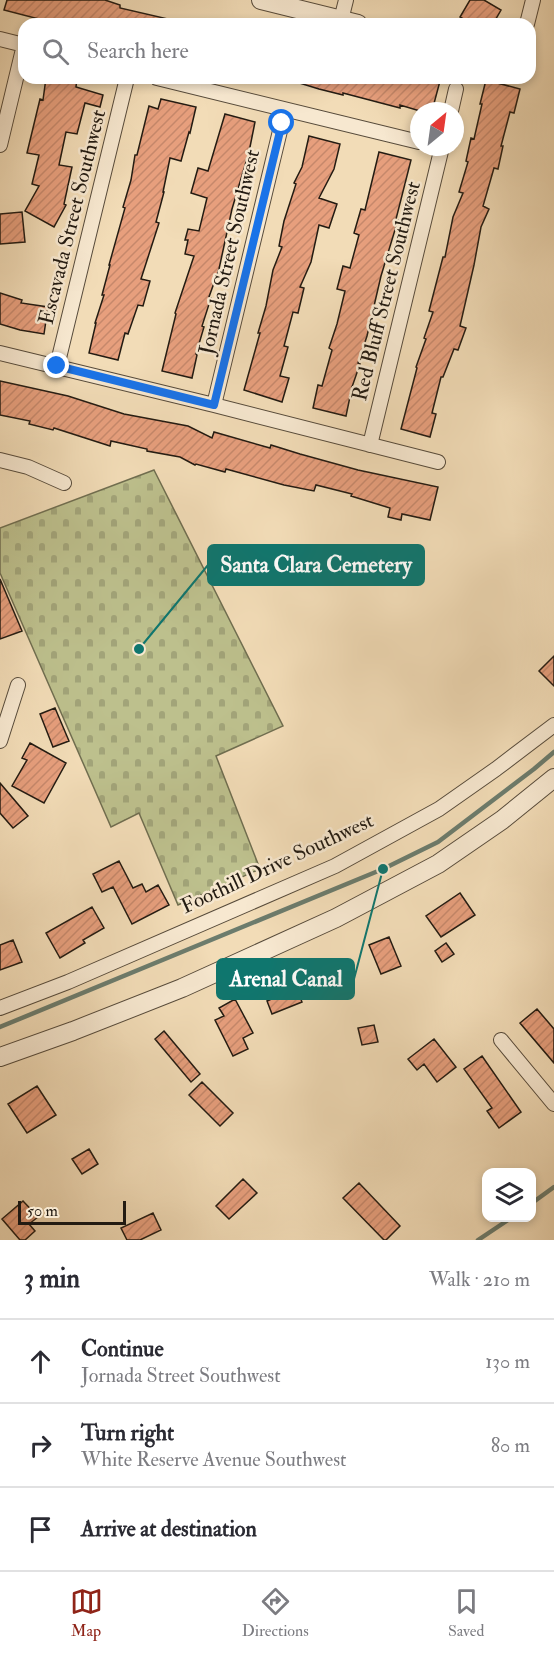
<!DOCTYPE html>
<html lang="en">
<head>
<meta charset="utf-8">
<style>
  :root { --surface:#fff; --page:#f2f2f3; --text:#2b2b33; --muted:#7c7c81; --line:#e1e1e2; --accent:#8f2418 }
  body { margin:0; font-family:"IM FELL Double Pica",serif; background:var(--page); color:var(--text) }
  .controls { position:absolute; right:18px; bottom:18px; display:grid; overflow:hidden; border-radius:12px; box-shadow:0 3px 9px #0003 }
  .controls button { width:54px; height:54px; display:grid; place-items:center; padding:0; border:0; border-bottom:2px solid var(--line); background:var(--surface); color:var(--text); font:30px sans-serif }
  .compass { position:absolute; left:410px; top:102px; width:54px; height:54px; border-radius:50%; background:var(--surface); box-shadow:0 3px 9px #0003; rotate:29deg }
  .scale { position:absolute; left:18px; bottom:15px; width:108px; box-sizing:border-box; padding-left:6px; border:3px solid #231b12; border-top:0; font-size:16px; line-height:21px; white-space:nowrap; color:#231b12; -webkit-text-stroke:4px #f7e8d0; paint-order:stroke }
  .stop { position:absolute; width:18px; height:18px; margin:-14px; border:4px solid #1a73e8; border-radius:50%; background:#fff }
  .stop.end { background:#1a73e8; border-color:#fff; box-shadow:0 2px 6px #0008 }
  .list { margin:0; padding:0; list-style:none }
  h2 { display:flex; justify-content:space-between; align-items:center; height:78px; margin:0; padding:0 24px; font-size:26px }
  h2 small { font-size:20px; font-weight:400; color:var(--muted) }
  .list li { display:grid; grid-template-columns:39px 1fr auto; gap:18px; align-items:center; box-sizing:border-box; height:84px; padding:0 24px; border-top:2px solid var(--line) }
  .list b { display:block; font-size:22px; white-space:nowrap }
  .list p { margin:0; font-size:20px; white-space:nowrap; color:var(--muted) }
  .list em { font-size:20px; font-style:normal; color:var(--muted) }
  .icon { flex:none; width:33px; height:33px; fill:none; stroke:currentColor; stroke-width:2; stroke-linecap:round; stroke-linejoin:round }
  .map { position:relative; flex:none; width:554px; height:1240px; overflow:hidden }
  .search { position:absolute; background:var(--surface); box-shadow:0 3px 9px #0003; left:18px; right:18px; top:18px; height:66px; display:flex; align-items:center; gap:15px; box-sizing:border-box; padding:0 21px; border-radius:18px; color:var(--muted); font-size:22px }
  .sheet { height:330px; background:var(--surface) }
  nav { display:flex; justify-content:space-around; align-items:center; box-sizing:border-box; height:84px; border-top:2px solid var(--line); background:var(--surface); font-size:16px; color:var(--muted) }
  nav a { display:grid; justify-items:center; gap:3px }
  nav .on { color:var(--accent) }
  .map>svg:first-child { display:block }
  .cemetery { fill:url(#cemetery-stones); stroke:#706e50; stroke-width:1.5 }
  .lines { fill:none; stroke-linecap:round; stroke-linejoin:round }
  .stream { stroke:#6c7c6d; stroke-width:4.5 }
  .building { fill:url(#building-hatch); stroke:#231b12; stroke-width:1.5 }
  .minor-casing { stroke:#574b3b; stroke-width:16 }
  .tertiary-casing { stroke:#574b3b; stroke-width:20 }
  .minor { stroke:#f7e8d0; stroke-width:14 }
  .tertiary { stroke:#f7e8d0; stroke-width:18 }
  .route { stroke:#1a73e8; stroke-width:8 }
  .labels { text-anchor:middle; stroke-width:5; stroke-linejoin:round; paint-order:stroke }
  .street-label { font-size:21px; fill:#231b12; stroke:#f7e8d0 }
  .leader { fill:none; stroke:#0f766e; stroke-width:2 }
  .callout-dot { fill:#0f766e; stroke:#f7e8d0; stroke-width:2 }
  .callout { fill:#0f766e; stroke:#0f766e; stroke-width:2 }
  .callout-label { font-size:22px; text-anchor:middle; font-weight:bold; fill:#fff }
</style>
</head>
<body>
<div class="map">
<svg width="554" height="1240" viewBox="0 0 554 1240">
  <defs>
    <pattern id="cemetery-stones" width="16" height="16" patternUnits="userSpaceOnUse" patternTransform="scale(1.5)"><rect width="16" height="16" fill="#bdc08d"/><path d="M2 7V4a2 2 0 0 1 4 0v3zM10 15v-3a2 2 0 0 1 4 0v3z" fill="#a2a479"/></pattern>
    <pattern id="building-hatch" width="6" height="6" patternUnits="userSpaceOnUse" patternTransform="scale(1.5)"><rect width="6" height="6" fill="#e79f7d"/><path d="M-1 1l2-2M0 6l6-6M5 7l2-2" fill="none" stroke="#c6886b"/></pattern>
  </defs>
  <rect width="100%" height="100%" fill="#f2dcb7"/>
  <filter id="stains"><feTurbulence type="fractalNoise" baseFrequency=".00333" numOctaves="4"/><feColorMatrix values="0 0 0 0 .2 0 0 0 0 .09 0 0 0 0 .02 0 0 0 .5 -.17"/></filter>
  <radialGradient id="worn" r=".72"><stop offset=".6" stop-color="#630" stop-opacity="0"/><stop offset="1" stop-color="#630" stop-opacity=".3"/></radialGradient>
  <path class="cemetery" d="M154 470 283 726 216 756 260 869 178 905 139 813 111 827 0 573V528Z"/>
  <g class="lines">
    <path class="stream" d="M0 1027 383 869 438 842 534 769 554 752
      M532 1203 554 1187
      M478 1240 511 1218"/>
  </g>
  <path class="building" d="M7 0H105L120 5V8L168 19 167 24H58L4 10Z
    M470 0H484L501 10 493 24H472L460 17Z
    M46 78H77L76 87 103 95 100 107 85 103 77 134 66 132 59 165 72 167 64 204 66 205 54 227 25 211 39 186 32 184 39 155 27 153 40 99 43 100Z
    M296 78H429L440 81 432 111H420L400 105V108L343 93V95L319 89 296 82Z
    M486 80 520 89 514 113 510 112 501 146H503L498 169 494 168 483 206 489 209 481 227 474 265 460 326 466 328 458 350 454 349 443 377H441L432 413 436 414 430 437 401 429 417 368 416 367 426 339 424 338 433 312 429 311 443 257H445L453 217 463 193 459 192 468 162 466 161 471 138 474 139 482 104H480Z
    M161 99 196 107 190 133 189 132 181 161 170 158 163 192H164L156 222 159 223 141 279 150 281 143 306 138 305 128 334 125 333 118 360 89 353 96 323H95L104 295H102L110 265H109L125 208 123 207 131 180 135 155H137L149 106 158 109Z
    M225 114 255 122 249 152 232 209 219 269 209 297 211 298 202 326 204 327 196 354 197 355 192 378 162 371 176 314 175 313 194 256 185 254 188 240H185L188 229 199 231 207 198 191 193 198 168 208 171Z
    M309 136 340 144 334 169 319 198 337 204 329 228 319 225 311 262 300 287 304 288 298 313 293 312 284 346 288 347 280 376 289 378 282 402 244 390 260 333H258L266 306 273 270 282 247 279 246 284 221 296 184 294 183 302 167Z
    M379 152 411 160 396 219 398 220 381 276 367 336 358 363 360 364 352 387 346 416 313 408 318 385 322 386 332 350 329 348 337 324 345 291 337 289 343 266 350 268 359 235 354 233 361 209 365 210Z
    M22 212 25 242 0 244V214Z
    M0 293 22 300 21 303 48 307 44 334 20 330 0 324Z
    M0 381 68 396 124 414 188 426 212 438 214 432 270 448 271 445 300 454 358 470 438 487 430 520 402 514 401 520 388 517 390 508 351 496 352 494 316 485 314 491 284 485 226 469 225 472 196 464 195 465 180 457 147 451V449L111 441 110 446 54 428 53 430 29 424 30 421 0 415Z
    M0 579 22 631 0 639Z
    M554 656V686L539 671Z
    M55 708 69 741 53 747 40 714Z
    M30 743 66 763 44 803 12 786 27 760 22 758Z
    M0 783 28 816 13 828 0 813Z
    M119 861 133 888 142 884 146 892 158 885 169 905 132 924 113 887 102 892 93 874Z
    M460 893 475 915 441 937 426 916Z
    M92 907 104 928 83 940 85 943 60 958 46 933Z
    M389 937 401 966 381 974 369 945Z
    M13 940 22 962 0 970V945Z
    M446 943 454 954 442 962 435 951Z
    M289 968 302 1002 272 1014 267 1001 276 997 268 976Z
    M235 999 253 1033 243 1038 248 1049 233 1056 215 1020 224 1016 219 1008Z
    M537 1009 554 1029V1063L520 1023Z
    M374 1025 378 1042 362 1045 358 1028Z
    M164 1031 200 1074 191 1082 155 1039Z
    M434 1039 456 1067 437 1082 424 1064 417 1070 408 1059Z
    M482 1056 521 1112 499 1128 487 1111 492 1108 464 1069Z
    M202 1082 233 1113 220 1126 189 1095Z
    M37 1086 56 1115 27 1133 8 1104Z
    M89 1149 98 1164 82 1174 72 1159Z
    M243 1179 257 1193 229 1219 216 1206Z
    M359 1183 400 1226 386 1240H384L343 1198Z
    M23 1201 38 1217 29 1224 35 1231 25 1240H20L2 1219Z
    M153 1213 161 1230 140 1240H127L121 1228Z"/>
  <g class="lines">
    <g class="minor-casing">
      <path id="minor" d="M341 20 346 0
        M527 24 533 0
        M0 39 24 45
        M157 78 419 142
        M451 111 456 89
        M0 145 24 45
        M0 353 214 405 438 462
        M57 366 127 78
        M214 405 285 110
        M370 445 442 147
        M0 460 28 467 64 483
        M0 741 18 685
        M0 1008 68 982 335 866 439 809 496 769 554 725
        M501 1040 554 1104"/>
    </g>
    <g class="tertiary-casing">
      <path id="tertiary" d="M261 0 358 24
        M0 1057 73 1031 182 988 336 918 438 864 502 820 554 778"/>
    </g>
    <use href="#minor" class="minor"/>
    <use href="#tertiary" class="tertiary"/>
  </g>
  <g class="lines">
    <path class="route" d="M57 366 214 405 282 123"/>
  </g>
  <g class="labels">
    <g class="street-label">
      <text transform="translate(72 217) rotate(-76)" y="7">Escavada Street Southwest</text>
      <text transform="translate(229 252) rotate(-77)" y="7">Jornada Street Southwest</text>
      <text transform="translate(386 291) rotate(-76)" y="7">Red Bluff Street Southwest</text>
      <text transform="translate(277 863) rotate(-25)" y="7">Foothill Drive Southwest</text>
    </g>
  </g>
  <path class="leader" d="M139 649L208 565M383 869L354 979"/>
  <g class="callout-dot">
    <circle cx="139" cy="649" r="6"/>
    <circle cx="383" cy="869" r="6"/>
  </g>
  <g class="callout">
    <rect x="208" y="545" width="216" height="40" rx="6"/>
    <rect x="217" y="959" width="137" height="40" rx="6"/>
  </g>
  <g class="callout-label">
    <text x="316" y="572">Santa Clara Cemetery</text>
    <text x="286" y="986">Arenal Canal</text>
  </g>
  <rect width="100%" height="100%" filter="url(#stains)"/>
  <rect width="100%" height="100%" fill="url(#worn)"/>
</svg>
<div class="controls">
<button><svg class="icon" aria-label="layers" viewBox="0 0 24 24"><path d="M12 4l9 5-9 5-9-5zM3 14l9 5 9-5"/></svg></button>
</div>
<svg class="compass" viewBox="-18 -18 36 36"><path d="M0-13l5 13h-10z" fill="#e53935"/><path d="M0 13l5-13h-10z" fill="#7c7c81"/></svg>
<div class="scale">50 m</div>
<div class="stop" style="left:282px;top:123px"></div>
<div class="stop end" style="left:57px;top:366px"></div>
<div class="search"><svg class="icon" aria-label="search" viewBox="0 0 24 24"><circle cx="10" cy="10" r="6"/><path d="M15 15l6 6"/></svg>Search here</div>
</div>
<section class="sheet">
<h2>3 min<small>Walk · 210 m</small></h2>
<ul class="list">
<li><svg class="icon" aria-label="ahead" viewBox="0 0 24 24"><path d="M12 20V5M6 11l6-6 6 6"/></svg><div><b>Continue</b><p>Jornada Street Southwest</p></div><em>130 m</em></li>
<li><svg class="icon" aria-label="right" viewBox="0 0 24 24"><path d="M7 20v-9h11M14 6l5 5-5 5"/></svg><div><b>Turn right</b><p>White Reserve Avenue Southwest</p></div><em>80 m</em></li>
<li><svg class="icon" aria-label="arrive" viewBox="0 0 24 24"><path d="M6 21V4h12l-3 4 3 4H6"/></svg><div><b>Arrive at destination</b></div></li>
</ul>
</section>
<nav>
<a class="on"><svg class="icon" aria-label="map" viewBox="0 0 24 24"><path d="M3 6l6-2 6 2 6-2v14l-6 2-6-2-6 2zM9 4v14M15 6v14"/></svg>Map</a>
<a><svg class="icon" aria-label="directions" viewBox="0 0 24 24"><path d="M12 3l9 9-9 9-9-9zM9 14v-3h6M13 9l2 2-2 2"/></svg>Directions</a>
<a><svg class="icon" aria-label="saved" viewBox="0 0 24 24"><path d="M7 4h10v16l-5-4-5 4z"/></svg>Saved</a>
</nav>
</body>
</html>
